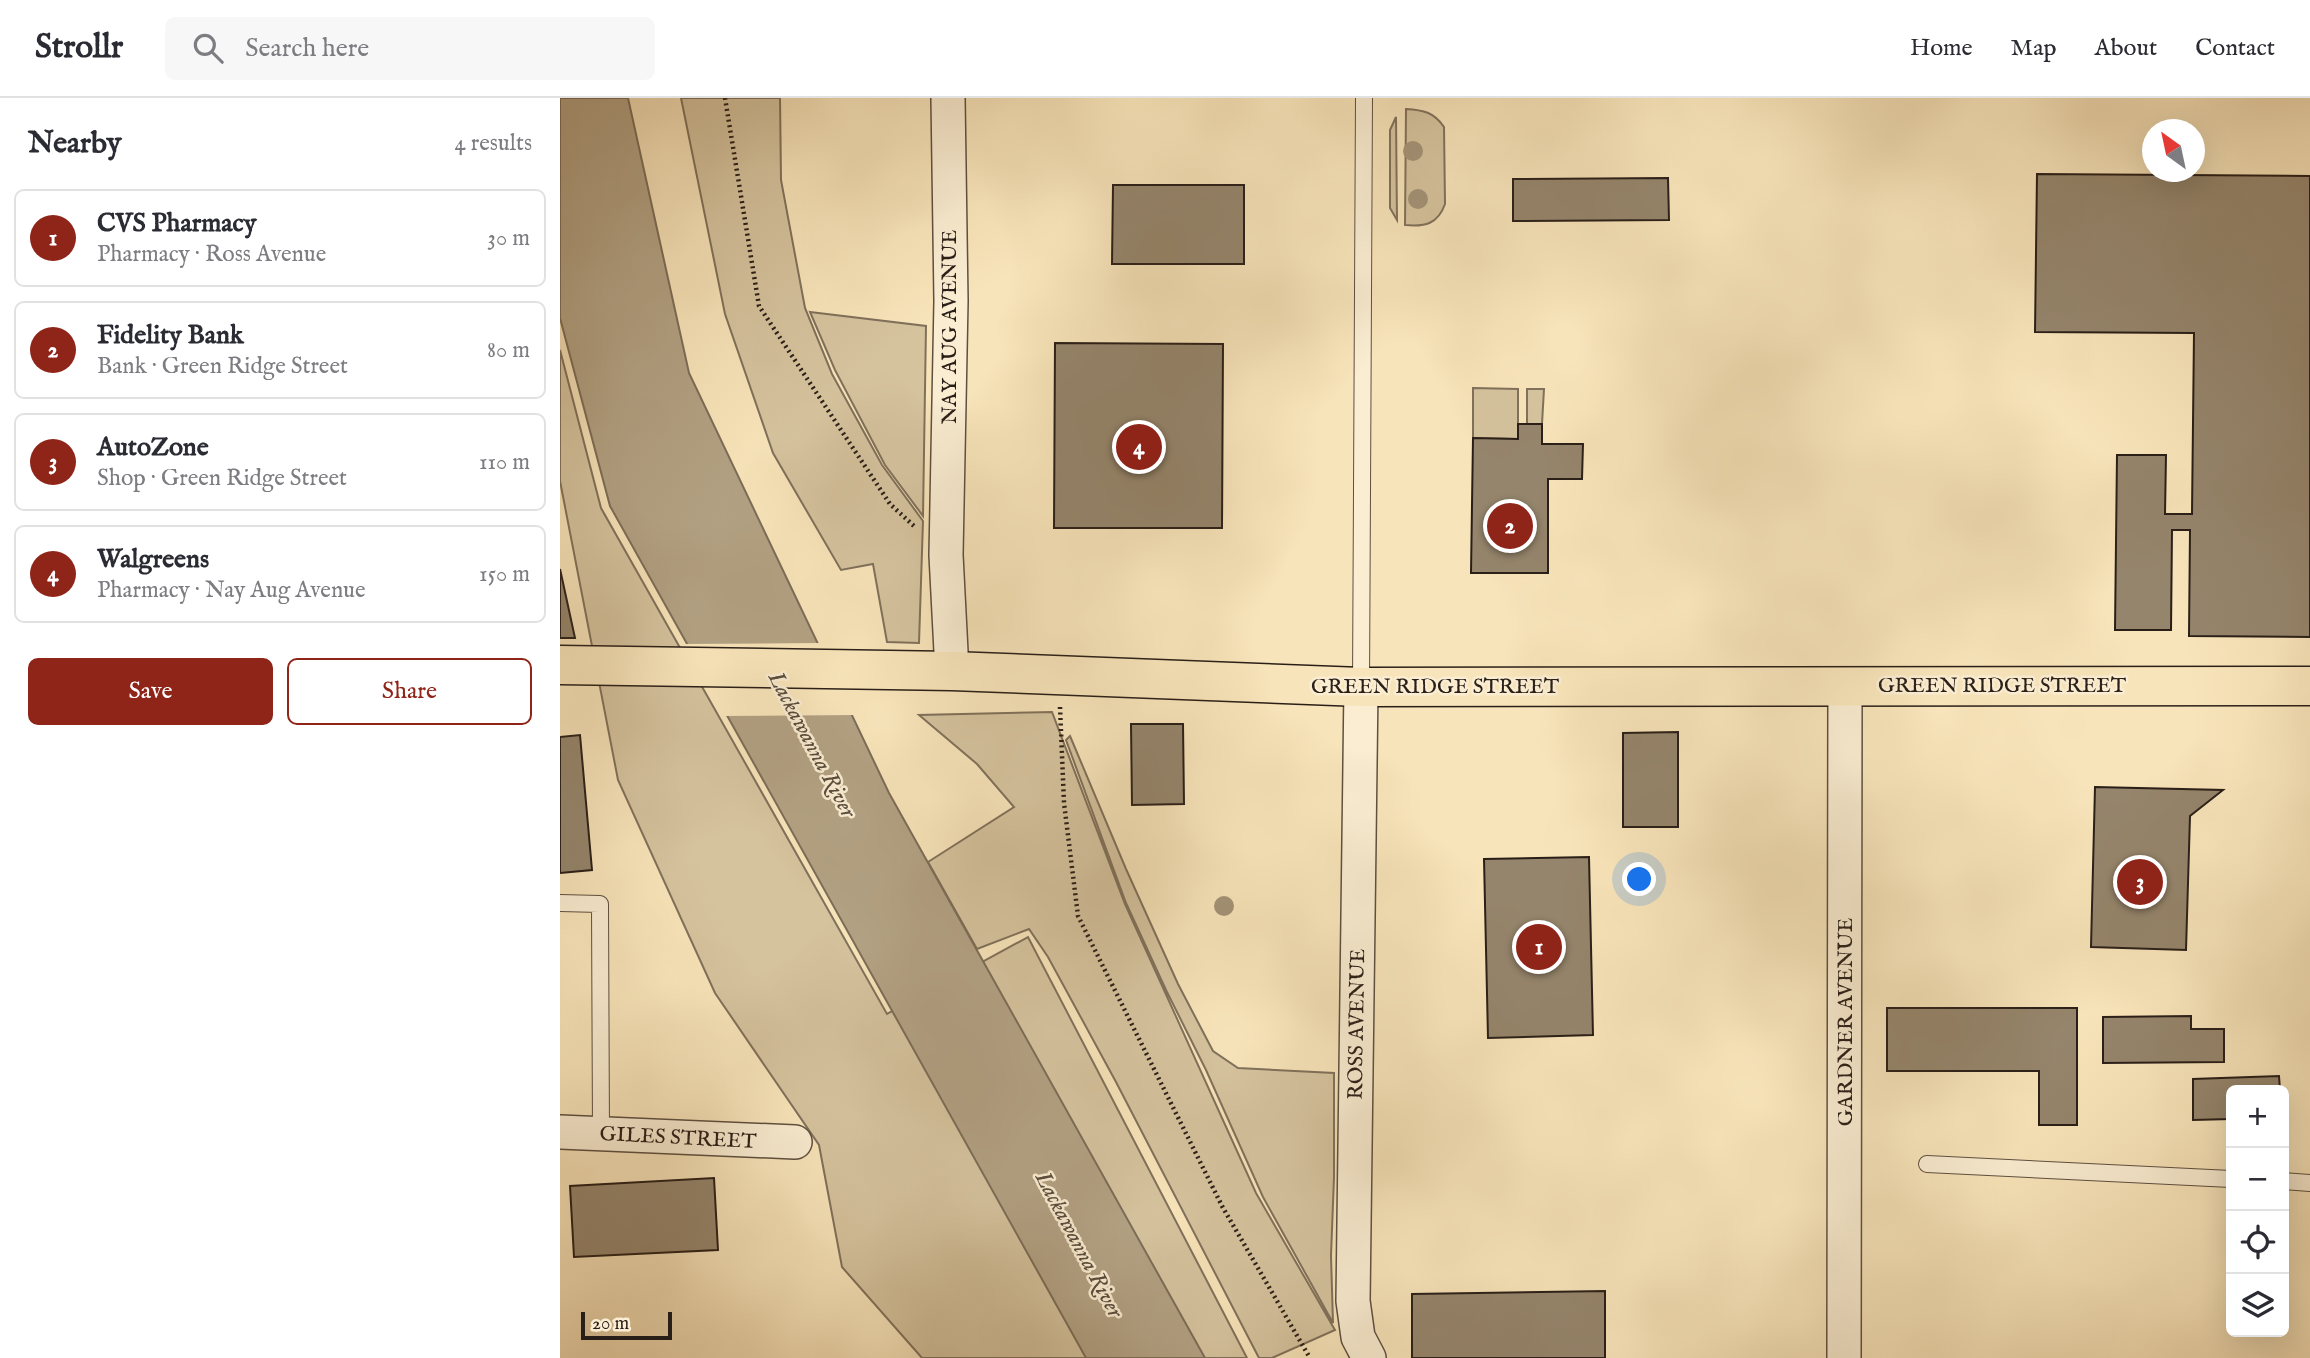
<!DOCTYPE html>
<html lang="en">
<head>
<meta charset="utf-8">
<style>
  :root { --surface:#fff; --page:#f7f7f7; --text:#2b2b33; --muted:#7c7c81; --line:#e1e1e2; --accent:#8f2418 }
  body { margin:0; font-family:"IM FELL English",serif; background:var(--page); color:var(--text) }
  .controls { position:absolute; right:21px; bottom:21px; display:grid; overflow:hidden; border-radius:10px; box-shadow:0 7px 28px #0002 }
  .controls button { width:63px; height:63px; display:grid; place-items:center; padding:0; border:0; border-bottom:2px solid var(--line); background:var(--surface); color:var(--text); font:35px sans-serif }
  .compass { position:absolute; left:1582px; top:21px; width:63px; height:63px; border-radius:50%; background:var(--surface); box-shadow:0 7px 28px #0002; rotate:327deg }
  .scale { position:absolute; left:21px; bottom:18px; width:91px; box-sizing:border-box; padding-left:7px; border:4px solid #2a1f18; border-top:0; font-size:19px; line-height:24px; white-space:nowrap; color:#2a1f18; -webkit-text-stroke:5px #faedd2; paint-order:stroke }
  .you { position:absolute; left:1080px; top:782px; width:24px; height:24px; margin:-18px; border:5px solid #fff; border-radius:50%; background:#1a73e8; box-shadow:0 0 0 10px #1a73e833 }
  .badge { display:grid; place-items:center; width:46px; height:46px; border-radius:50%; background:var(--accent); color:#fff; font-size:23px; font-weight:700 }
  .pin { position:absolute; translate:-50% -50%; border:4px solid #fff; box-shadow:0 2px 7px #0006 }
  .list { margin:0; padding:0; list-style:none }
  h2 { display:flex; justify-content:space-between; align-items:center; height:91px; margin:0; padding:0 28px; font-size:30px }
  h2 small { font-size:23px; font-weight:400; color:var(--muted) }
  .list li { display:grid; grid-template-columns:46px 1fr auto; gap:21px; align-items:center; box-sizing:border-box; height:98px; margin:0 14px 14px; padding:0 14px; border:2px solid var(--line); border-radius:10px }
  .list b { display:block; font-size:26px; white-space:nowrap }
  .list p { margin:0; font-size:23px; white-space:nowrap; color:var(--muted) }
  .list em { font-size:23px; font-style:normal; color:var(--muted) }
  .actions { display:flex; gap:14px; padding:21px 28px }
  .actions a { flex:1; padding:16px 0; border:2px solid var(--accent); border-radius:10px; text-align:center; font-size:24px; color:var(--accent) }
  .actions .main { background:var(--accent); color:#fff }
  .icon { flex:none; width:38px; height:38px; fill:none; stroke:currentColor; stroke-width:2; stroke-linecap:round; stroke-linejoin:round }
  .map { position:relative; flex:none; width:1750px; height:1260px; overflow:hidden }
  header { display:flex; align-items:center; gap:42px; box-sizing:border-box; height:98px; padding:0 35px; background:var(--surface); border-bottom:2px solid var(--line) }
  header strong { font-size:33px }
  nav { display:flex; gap:38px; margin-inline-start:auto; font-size:24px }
  .search { width:490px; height:63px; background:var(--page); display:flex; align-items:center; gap:18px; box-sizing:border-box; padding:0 24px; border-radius:10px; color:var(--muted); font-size:26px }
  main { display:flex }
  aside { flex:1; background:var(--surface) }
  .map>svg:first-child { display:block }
  .green { fill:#d5c39e; stroke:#80715b; stroke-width:2 }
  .water { fill:#b2a183; stroke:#7c6d58; stroke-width:2 }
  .pier { fill:#f8e4ba }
  .building { fill:#95856c; stroke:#2a1f18; stroke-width:2 }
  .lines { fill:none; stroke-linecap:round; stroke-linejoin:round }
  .service-casing { stroke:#5e5040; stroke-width:18 }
  .minor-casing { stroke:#5e5040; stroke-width:36 }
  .primary-casing { stroke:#2a1f18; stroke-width:41 }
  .path { stroke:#2a1f18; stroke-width:4.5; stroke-dasharray:2 3.5; stroke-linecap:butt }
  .service { stroke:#faedd2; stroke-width:16 }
  .minor { stroke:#faedd2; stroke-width:33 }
  .primary { stroke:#f8e4ba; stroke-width:38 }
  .tree { fill:#a39377 }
  .labels { text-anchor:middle; stroke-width:5; stroke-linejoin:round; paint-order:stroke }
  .street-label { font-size:21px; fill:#2a1f18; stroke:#faedd2 }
  .water-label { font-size:23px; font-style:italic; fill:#5a4c3d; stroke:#faedd2 }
</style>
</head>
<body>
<header>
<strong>Strollr</strong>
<div class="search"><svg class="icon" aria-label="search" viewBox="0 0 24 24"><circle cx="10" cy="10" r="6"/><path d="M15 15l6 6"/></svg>Search here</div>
<nav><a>Home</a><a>Map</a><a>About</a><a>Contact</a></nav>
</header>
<main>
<aside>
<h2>Nearby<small>4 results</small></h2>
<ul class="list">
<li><span class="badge">1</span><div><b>CVS Pharmacy</b><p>Pharmacy · Ross Avenue</p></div><em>30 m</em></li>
<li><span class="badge">2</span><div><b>Fidelity Bank</b><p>Bank · Green Ridge Street</p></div><em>80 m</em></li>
<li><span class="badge">3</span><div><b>AutoZone</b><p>Shop · Green Ridge Street</p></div><em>110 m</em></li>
<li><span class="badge">4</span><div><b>Walgreens</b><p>Pharmacy · Nay Aug Avenue</p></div><em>150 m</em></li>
</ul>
<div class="actions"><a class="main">Save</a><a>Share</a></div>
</aside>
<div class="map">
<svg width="1750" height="1260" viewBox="0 0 1750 1260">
  <rect width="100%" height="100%" fill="#f8e4ba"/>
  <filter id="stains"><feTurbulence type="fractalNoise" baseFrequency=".00286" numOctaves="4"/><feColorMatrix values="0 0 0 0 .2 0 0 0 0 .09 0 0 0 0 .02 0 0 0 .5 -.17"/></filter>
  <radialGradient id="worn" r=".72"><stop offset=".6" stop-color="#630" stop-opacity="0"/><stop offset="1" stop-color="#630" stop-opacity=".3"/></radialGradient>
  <path class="green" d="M121 0H220L221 82 245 210 272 276 322 367 363 423 359 545 327 544 313 466 281 472 213 355 165 216Z
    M846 11C863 12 874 14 884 29L885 106C878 126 865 129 845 127Z
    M836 19 837 122 830 110V32Z
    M250 214 366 228 363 418 325 367 275 272Z
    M0 252 41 410 327 916 468 839 687 1260H362L282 1169 259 1047 155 895 58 682 0 383Z
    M913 290 958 291V341L913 340Z
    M967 291H984L982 326H967Z
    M492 614 565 806 696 1095 775 1232 712 1260H699L556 984 488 859 469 831 417 851 368 764 454 709 417 666 359 617Z
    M510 638 566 771 618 886 653 953 678 970 774 975V1079L771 1158 773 1225 703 1099 646 972 606 892 566 805 506 642Z"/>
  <path class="water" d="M0 0H68L129 275 329 695 645 1260H526L50 408 0 220Z"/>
  <path class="pier" d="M262 545 296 617 163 618 124 546Z"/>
  <path class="building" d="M1477 76 1750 78V539L1629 538 1630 432H1612L1611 532H1555L1557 357H1606L1605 416H1632L1634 235 1475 234Z
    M1108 80 1109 122 953 123V81Z
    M553 87H684V166H552Z
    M495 245 663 246 662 430H494Z
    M958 326H982V346H1023L1022 381H988V475H911L913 340 958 341Z
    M0 471 15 540H0Z
    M571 626H623L624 706 572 707Z
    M1118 634V729H1063V635Z
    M20 637 32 772 0 775V639Z
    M1535 689 1663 692 1630 718 1626 852 1531 849Z
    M1029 759 1033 937 928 940 924 761Z
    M1327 910H1517V1027H1479V973H1327Z
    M1631 918V931H1664V964L1543 965V919Z
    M1719 978 1720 992H1671V1021L1633 1022V981Z
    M154 1080 158 1152 14 1159 10 1088Z
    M1045 1193V1260H852V1196Z"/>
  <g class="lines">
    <g class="service-casing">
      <path id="service" d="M801 589 804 0
        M0 805 40 806 41 1036
        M1367 1066 1671 1081
        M1724 1083 1750 1085"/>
    </g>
    <g class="minor-casing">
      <path id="minor" d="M388 0 391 203 386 457 392 573
        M801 589 793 1203 798 1239 809 1260
        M0 1034 235 1044
        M1284 1260 1285 587"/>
    </g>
    <g class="primary-casing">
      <path id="primary" d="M0 567 392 573 801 589 1750 588"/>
    </g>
    <path class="path" d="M165 0 199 208 330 406 354 428
      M500 609 504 705 518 818 662 1108 750 1260"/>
    <use href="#service" class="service"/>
    <use href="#minor" class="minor"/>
    <use href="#primary" class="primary"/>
  </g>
  <g class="tree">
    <circle cx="853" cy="53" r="10"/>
    <circle cx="858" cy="101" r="10"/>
    <circle cx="664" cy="808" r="10"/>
  </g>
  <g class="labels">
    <g class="street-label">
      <text transform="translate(389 229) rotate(-90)" y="7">NAY AUG AVENUE</text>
      <text x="1442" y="594">GREEN RIDGE STREET</text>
      <text x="875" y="595">GREEN RIDGE STREET</text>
      <text transform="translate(1285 924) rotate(-90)" y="7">GARDNER AVENUE</text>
      <text transform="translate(796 926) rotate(-89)" y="7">ROSS AVENUE</text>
      <text transform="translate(118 1039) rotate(3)" y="7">GILES STREET</text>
    </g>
    <g class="water-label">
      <text transform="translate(253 646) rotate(62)" y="8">Lackawanna River</text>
      <text transform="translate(520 1146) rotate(62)" y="8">Lackawanna River</text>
    </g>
  </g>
  <rect width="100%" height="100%" filter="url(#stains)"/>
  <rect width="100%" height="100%" fill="url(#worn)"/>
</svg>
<div class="controls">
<button>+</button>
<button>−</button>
<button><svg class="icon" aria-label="locate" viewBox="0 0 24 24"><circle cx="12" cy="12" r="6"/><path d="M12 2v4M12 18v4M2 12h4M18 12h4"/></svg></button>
<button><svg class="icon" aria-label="layers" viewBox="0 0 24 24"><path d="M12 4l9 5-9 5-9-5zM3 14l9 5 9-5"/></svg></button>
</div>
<svg class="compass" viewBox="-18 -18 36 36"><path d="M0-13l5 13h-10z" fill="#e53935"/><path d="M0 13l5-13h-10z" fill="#7c7c81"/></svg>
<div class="scale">20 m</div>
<div class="you"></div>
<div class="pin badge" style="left:979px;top:849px">1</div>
<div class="pin badge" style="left:950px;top:428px">2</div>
<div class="pin badge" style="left:1580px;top:784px">3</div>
<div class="pin badge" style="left:579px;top:349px">4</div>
</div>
</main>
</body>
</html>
